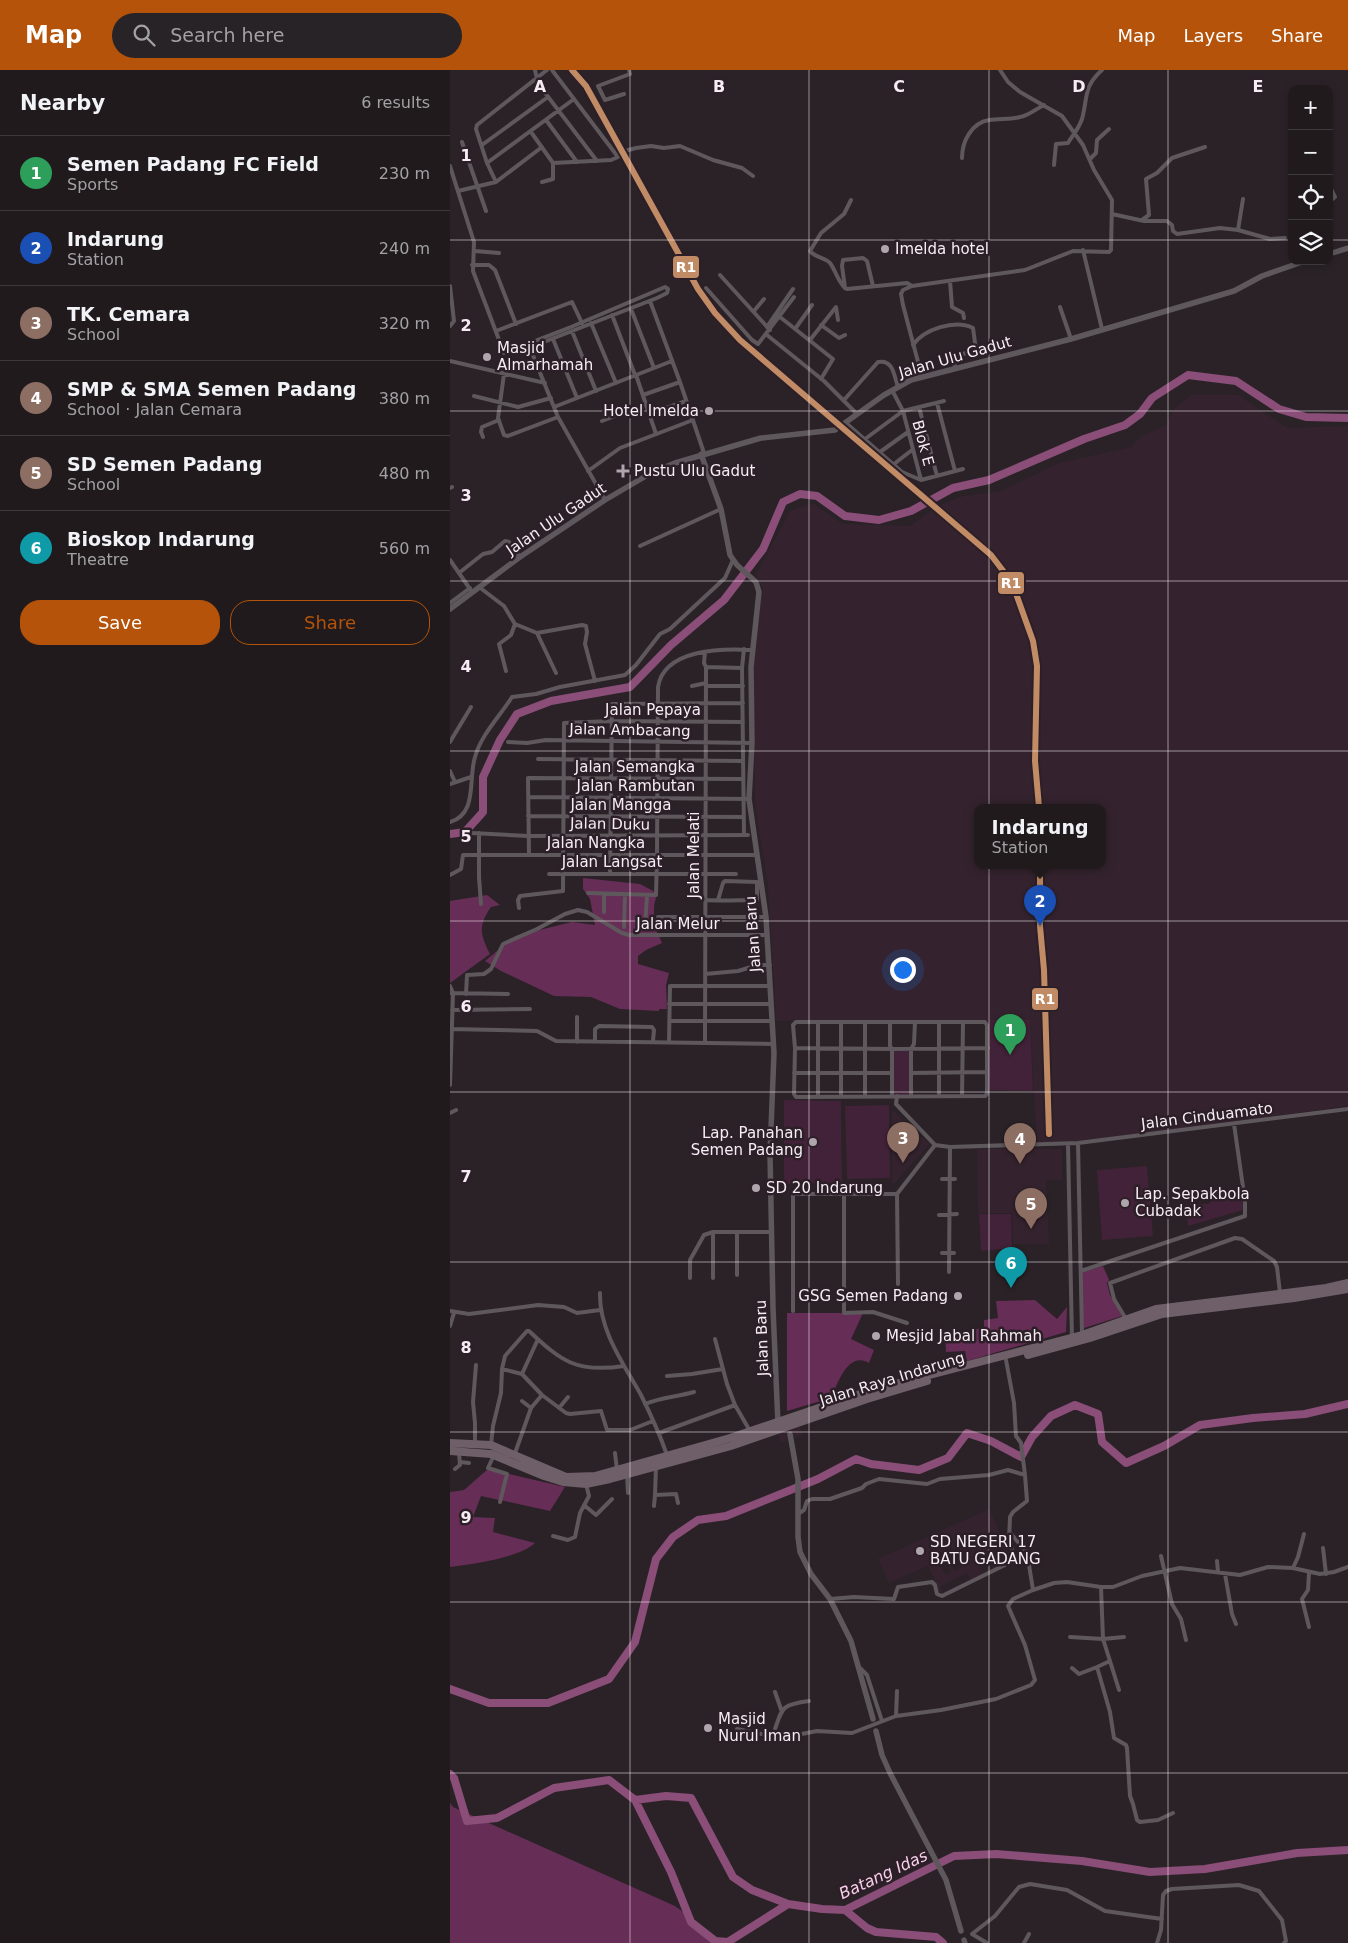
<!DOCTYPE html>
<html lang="en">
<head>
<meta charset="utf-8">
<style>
  :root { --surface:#201a1d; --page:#282326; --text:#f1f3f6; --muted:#a2a1a4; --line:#3d383b; --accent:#b45309 }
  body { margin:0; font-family:"DejaVu Sans",sans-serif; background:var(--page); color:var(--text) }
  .controls { position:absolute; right:15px; top:15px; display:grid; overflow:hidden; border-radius:10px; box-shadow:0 2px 8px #0003 }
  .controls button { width:45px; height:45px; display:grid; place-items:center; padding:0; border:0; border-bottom:1px solid var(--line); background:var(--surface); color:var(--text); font:25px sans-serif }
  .you { position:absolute; left:452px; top:899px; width:18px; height:18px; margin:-12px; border:4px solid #fff; border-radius:50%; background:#1a73e8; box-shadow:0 0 0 8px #1a73e833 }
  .badge { display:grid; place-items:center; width:32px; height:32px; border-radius:50%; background:var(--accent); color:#fff; font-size:16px; font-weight:700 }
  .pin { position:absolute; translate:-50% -41px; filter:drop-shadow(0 1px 2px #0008) }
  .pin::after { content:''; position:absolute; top:26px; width:18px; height:15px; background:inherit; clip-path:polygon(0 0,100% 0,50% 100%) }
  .popup { position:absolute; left:524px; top:734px; width:132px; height:65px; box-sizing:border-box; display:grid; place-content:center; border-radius:10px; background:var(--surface); filter:drop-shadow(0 1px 4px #0005); font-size:16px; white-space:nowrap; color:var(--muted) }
  .popup b { font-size:19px; color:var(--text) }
  .popup::after { content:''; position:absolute; left:50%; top:100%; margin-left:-10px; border:10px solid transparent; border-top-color:var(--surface) }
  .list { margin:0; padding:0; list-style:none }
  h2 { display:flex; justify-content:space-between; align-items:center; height:65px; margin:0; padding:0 20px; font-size:21px }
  h2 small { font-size:16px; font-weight:400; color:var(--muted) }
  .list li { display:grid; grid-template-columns:32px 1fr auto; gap:15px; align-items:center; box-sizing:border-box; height:75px; padding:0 20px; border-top:1px solid var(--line) }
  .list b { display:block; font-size:19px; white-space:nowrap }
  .list p { margin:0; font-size:16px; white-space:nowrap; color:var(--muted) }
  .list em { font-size:16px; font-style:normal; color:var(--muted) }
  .actions { display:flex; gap:10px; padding:15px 20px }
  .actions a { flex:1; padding:11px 0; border:1px solid var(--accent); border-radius:20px; text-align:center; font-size:18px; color:var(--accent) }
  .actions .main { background:var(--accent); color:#fff }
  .icon { flex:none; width:28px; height:28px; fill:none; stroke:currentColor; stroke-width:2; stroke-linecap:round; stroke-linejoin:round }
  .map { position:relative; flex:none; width:898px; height:1873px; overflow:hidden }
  header { display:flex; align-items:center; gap:30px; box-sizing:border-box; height:70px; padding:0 25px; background:var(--accent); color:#fff }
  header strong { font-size:24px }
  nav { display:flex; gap:28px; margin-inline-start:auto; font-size:18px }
  .search { width:350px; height:45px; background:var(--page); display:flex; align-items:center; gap:12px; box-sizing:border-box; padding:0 18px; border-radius:28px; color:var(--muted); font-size:19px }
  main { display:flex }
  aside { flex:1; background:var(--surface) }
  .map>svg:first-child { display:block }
  .built { fill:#34232e; fill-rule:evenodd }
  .green { fill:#422238 }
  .forest { fill:#662d56 }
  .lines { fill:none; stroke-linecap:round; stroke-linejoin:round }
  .river { stroke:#8a4e78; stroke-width:8 }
  .street { stroke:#5e585c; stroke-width:4 }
  .secondary { stroke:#5e585c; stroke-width:5.5 }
  .highway { stroke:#6e5f68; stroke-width:8 }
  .rail-1-casing { stroke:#2d1f28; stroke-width:10 }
  .rail-1 { stroke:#c18c65; stroke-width:6 }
  .grid { fill:none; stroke:#f6ecf3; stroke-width:1; stroke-opacity:0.55 }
  .poi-dot { fill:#afa5ac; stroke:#2d1f28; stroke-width:2 }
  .labels { text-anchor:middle; stroke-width:5; stroke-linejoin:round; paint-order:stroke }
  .poi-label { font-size:15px; fill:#f6ecf3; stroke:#2d1f28; text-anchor:start }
  .street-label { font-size:15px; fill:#f6ecf3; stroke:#2d1f28 }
  .water-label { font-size:16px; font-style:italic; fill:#f6cfe8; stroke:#2d1f28 }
  .grid-label { font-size:16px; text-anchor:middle; font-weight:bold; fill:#f6ecf3; stroke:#2d1f28; stroke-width:5; stroke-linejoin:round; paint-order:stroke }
  .line-badge { stroke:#2d1f28; stroke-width:2 }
  .badge-label { font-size:14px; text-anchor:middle; font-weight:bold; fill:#fff }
</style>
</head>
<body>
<header>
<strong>Map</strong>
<div class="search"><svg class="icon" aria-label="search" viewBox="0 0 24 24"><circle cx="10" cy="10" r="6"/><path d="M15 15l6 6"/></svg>Search here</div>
<nav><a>Map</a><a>Layers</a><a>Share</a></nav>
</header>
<main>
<aside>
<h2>Nearby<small>6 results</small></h2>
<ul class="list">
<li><span class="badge" style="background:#2e9e5b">1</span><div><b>Semen Padang FC Field</b><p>Sports</p></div><em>230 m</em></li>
<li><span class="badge" style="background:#1a4fb4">2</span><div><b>Indarung</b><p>Station</p></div><em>240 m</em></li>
<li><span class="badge" style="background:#8d6e63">3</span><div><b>TK. Cemara</b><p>School</p></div><em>320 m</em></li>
<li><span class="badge" style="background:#8d6e63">4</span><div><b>SMP &amp; SMA Semen Padang</b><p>School · Jalan Cemara</p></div><em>380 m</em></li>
<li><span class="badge" style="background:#8d6e63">5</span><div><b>SD Semen Padang</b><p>School</p></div><em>480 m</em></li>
<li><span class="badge" style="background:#0f9aa8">6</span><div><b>Bioskop Indarung</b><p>Theatre</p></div><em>560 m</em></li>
</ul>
<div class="actions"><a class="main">Save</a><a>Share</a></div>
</aside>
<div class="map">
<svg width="898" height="1873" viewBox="0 0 898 1873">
  <rect width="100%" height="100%" fill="#2a2227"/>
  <path class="built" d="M741 325H788L837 358 898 356V1036L626 1073 587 1075 580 950 326 951 318 815 305 737 303 581 313 518 306 505 340 441 362 433 393 454 460 456 488 436 513 426 551 421 609 393 682 377 690 367 715 356 724 339ZM528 737H652V795H528Z
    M442 1040 479 1074 442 1116Z
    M527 1079H612V1110H596L599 1174H563L562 1143H528Z
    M349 1354 353 1365 331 1373 327 1362Z
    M539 1439 563 1491 491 1524 478 1496 439 1513 428 1489ZM543 1461 558 1490 532 1502 529 1496 547 1487 537 1465ZM501 1476 512 1497 505 1501 494 1480ZM491 1482 501 1502 496 1505 485 1485ZM517 1503 520 1509 493 1522 490 1516Z"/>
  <path class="green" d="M539 950H580L583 1021 538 1020Z
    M444 981H460L459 1025 444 1024Z
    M334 1030 391 1031 392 1113 334 1114Z
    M439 1035 440 1108 397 1109 395 1036Z
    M697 1096 703 1166 652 1170 647 1100Z
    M762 1121 792 1123 793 1140 738 1156 736 1134H759L762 1127Z
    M529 1144H561L562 1178 531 1181Z"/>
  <path class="forest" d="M133 808 190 814 207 823 204 836V855L212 873 196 880 188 886V894L219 903 216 915 217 939H209V941L170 939 141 927 104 926 51 901 35 891 65 866 122 852 145 855 140 829 133 819Z
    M37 825 50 835 41 837C28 856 30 864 40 884L0 913V831Z
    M653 1196 659 1210 657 1213 660 1225 672 1246 631 1259 630 1203Z
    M585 1230 607 1249 617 1237 616 1262 517 1291 515 1281 496 1282 495 1264 503 1266 534 1257V1250L548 1248 546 1231Z
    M337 1243H413L401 1269 424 1280 419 1293C398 1281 388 1313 381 1328L337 1341Z
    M38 1399 115 1417 100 1441 31 1426 23 1447 45 1448 43 1462 85 1473C69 1488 22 1494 0 1497V1422L14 1420Z
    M0 1733 3 1737 225 1836 275 1873H0Z"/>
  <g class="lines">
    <path class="river" d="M0 764 15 762 33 742V707L50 670 67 644 101 631 180 617 221 575 274 530 313 479 333 432 350 424 367 426 395 446 429 450 461 441 503 418 539 410 634 369 675 355 690 344 702 328 738 305 786 311 829 339 856 347 898 348
      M0 1619 39 1633H98L159 1609 185 1572 206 1489 223 1467 248 1450 276 1446 368 1409 406 1389 421 1394 469 1400 498 1388 517 1363 541 1371 571 1387 582 1367 601 1346 625 1335 648 1344 652 1372 676 1393 714 1376 750 1355 803 1348 855 1344 898 1334
      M0 1704 4 1708 17 1751 47 1748 104 1718 159 1710 185 1730 221 1802 241 1852 265 1871 278 1872 338 1834 372 1839 395 1840 504 1786 546 1784 632 1791 700 1802 755 1799 847 1783 898 1780
      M185 1730 216 1726 241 1728 283 1807 302 1820 338 1834
      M395 1840 417 1858 426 1862 486 1867 493 1873"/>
    <path class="street" d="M85 0 87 9
      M102 0 168 87 161 90 103 93
      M86 11 147 91
      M174 24 155 30 148 16 180 4 179 0
      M96 50 127 92
      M81 62 103 93V109L92 112
      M12 72 36 141
      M32 75 98 27
      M168 87 171 82 186 78 201 76 214 78 230 76 263 90 292 98 303 106
      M512 88C512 72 521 53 539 50 549 48 560 50 570 47 578 46 586 39 594 35
      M640 89 646 83 647 70 659 59
      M37 93 124 29
      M604 95 606 74 618 73C623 65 629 58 632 49 638 27 633 17 652 0
      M0 96 24 172 23 201 54 283 121 257 215 217 218 219 217 223 207 228 68 282H59
      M46 112 37 93 26 59 27 55 97 0
      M879 115 885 127 879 132
      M8 121 46 112 92 77
      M662 144 694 151H717L722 155 723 161 727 164 770 158 788 160 820 169 835 168
      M692 150 699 145 696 109 707 103 722 88 755 77
      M788 160 793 129
      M633 180 652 259
      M25 181 49 183
      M22 195H39L45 200 66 254
      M270 205 320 260
      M500 211 502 237 513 243 514 248
      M0 216 4 251 0 256
      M423 216 417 191 413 188 393 190 392 196 395 218 397 219 457 213 462 216
      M256 218 302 270 308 274 344 227
      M395 218C387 210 386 201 380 193 375 187 365 188 360 181L371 163 394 144 401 130
      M200 231 230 312 254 383
      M610 237 621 269
      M181 239 204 298
      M304 241 314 229
      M162 245 185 305
      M330 247 383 289 371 309
      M141 253 166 313
      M371 255 389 268 395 265
      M317 257 343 219
      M345 259 362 235
      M46 261 122 232 132 253
      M122 261 146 321
      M317 265 374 311 407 344
      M103 269 127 328
      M360 270 386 237 388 250
      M463 275C474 259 505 249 523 258L526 280 506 286 504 291 505 299
      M80 278 108 347 155 430
      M0 291 95 313
      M54 304 48 348 54 365 58 366 108 347
      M186 305 206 364
      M472 307 453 235 451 224 453 220 462 216 575 200 623 181 659 182 661 180 662 130 644 100 633 75 612 46 570 22 558 12 550 0
      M442 320 453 341 471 410
      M193 325 230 312
      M24 326 68 337 101 328
      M394 330 428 292C443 289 444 305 448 317
      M487 333 505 401
      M104 337 222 291
      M469 337 487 406
      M199 344 236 331
      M152 351 196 334
      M396 353 452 402 471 410 513 399
      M33 367 31 362 32 357 49 350
      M415 369 453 341 494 331
      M430 382 458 362
      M444 394 462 380
      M138 401 170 378 243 350
      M0 418 2 417
      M190 476 271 439
      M0 490 22 522
      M9 503 33 484 42 482 55 471 59 472 70 487
      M29 517 54 536 65 554 61 565 49 574 56 601
      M0 533 20 518
      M65 554 87 563 132 555 136 556 137 562 135 574 145 611
      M87 563 106 603
      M255 582 254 593 256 597 255 972
      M256 597 292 598
      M242 616 256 613
      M256 616H293
      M0 672 21 637
      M58 672 77 673 96 670 302 673
      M88 689 293 691
      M0 701 5 712
      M0 714 21 707
      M79 727 299 729
      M78 746 293 747
      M0 752C28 744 18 709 25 687 31 665 50 646 62 627L86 624 110 617 175 605 186 595 210 564 220 559 275 508 283 490
      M22 763 78 766 298 765
      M29 763V807L31 834
      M294 765 292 598 294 579
      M79 785 78 708 292 709
      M99 804H286
      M160 804 162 634 293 633
      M0 805 11 799 13 785H307
      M138 823 206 825 207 785 208 617C214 579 272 578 302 580
      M255 830C273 831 290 830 307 830V812L275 811 273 813 268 830
      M69 838 68 830 70 826 113 821 114 653 161 651 293 652
      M154 842V824
      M208 847H316
      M174 857 175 825
      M195 858 197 825
      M255 904 288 901 308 895H320
      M0 916 3 923H0
      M16 924 17 905 34 904 41 899 53 874 87 859 115 844 128 840 137 842 172 863 179 865H317
      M219 934H320
      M2 940 80 939
      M127 947V972
      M220 951H322
      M346 952H535L537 955V1024L535 1026 346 1027 344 1024 345 978 343 955Z
      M391 953V1027
      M415 953V1026
      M440 953V976L442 979 538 978
      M1 959 87 961 106 971 324 974
      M145 971V959L149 956 202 957 204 960 203 971
      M219 972 220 916H319
      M345 978 442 979V1026
      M344 1003H442
      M461 1003 537 1002
      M0 1015 3 923 58 924
      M447 1026 446 1034 485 1075
      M461 1026V979L464 974 465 952
      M489 1026V952
      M512 1026 513 952
      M368 1027V953
      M0 1043 6 1040
      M628 1073 632 1264
      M618 1074 622 1269
      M485 1075 500 1077 628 1073 898 1039
      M492 1109H505
      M394 1125V1243L423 1242 457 1253
      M489 1145 507 1144
      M287 1163V1205
      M492 1183H504
      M631 1201 795 1146V1131L784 1054
      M499 1202 500 1077
      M240 1208V1190L254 1165 263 1162
      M263 1208V1162H322
      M448 1214 447 1124 485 1075
      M150 1223C149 1260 173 1293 191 1325 201 1345 210 1365 217 1385
      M0 1241 19 1244 88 1235 114 1237 127 1243 150 1240
      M343 1241V1124H447
      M676 1249 664 1229 660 1213 785 1168 792 1169 824 1191 827 1197 830 1223
      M0 1256 4 1243
      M265 1269 277 1314 285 1335 300 1361
      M52 1299 55 1286 77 1261H79C112 1292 127 1303 174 1296
      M72 1304 88 1269
      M217 1306 242 1304 273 1299
      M72 1331 81 1338
      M195 1334C211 1327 227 1327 244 1322
      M109 1338 118 1327
      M209 1363 285 1335
      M25 1375V1353L23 1332 26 1295
      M41 1375 43 1356 51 1323 52 1299 72 1304 92 1325 116 1343 120 1344 151 1341 157 1360H180L203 1351
      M165 1383 167 1400
      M44 1385 38 1398 57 1404 50 1432
      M64 1386 81 1338 92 1325
      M10 1392 19 1393
      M206 1397 205 1425 226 1424 228 1433
      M5 1399 10 1395 9 1383
      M177 1404 178 1423
      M134 1435 146 1445 162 1429
      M204 1436 205 1425
      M348 1444 354 1440 357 1431 362 1429H380L412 1418 416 1414 429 1409 477 1414 490 1409 539 1405 558 1400 575 1405 571 1373 566 1366 564 1333 556 1290
      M561 1464 577 1482 583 1520
      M103 1466 118 1470 125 1467 130 1443 139 1426 136 1414
      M873 1478 876 1504
      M711 1486 722 1534 731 1549 736 1570
      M767 1491 768 1502
      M843 1498 848 1487 854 1464
      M775 1504 782 1544 786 1554
      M651 1517 653 1569 660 1591 647 1597 660 1642 664 1668 676 1675 677 1678 680 1726 683 1734 687 1750 690 1752 708 1750 723 1743
      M380 1529 404 1527 444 1529 448 1517 482 1512 485 1515 487 1524 492 1526 563 1491 564 1486 559 1471 560 1447 563 1442 577 1431 575 1405
      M859 1557 852 1529 858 1520 859 1503
      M620 1567 653 1569 674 1567
      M660 1591 669 1620
      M410 1598 417 1605 432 1651
      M622 1598 629 1604 647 1597
      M325 1622 332 1642
      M446 1646 447 1621
      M287 1659 331 1668 367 1661 402 1663 446 1646 491 1640 546 1629 581 1615 585 1610 575 1575 558 1536 563 1529 583 1520 604 1513 617 1512 651 1517H663L692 1506 730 1498 790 1505 818 1497 843 1498 870 1504 884 1502 898 1497
      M322 1667C333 1640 327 1635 359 1631
      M537 1873 522 1864 545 1846 569 1817 580 1814 617 1820 655 1841 712 1849
      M574 1873 579 1864
      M707 1873 711 1860 713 1825 716 1821 722 1819 789 1815 809 1821 832 1850 836 1871 834 1873"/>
    <path class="secondary" d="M879 184 898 178
      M251 384 271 439 280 485 287 495 306 512 309 522 301 597 302 673 299 729 316 847 324 983 320 1084 323 1238 328 1354
      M0 539 70 487 155 430 201 403 225 393 311 368 385 360 434 325 461 310 621 269 784 221 812 206 855 191
      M340 1364 348 1409V1467L350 1482 361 1504 380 1529 401 1571 423 1649
      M426 1661 432 1685 440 1703 496 1810 511 1861
      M514 1870 515 1873"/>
    <path class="highway" d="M578 1285 640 1268 712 1244 844 1228 898 1219
      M0 1373 41 1375 116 1407 145 1406 280 1368 422 1320 632 1265 706 1239 876 1218 898 1213
      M0 1381 41 1384 94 1406 113 1412 136 1414 160 1409 281 1376 417 1329 477 1311"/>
    <g class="rail-1-casing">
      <path id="rail-1" d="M122 0 136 16 248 219 265 243 290 270 541 485 554 502 564 518 583 571 587 596 585 691 589 737
        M590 795V856L594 900 599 1064"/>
    </g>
    <use href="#rail-1" class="rail-1"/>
  </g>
  <path class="grid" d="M180 0V1873M359 0V1873M539 0V1873M718 0V1873M0 170H842M879 170H898M0 341H898M0 511H898M0 681H898M0 851H898M0 1022H898M0 1192H898M0 1362H898M0 1532H898M0 1703H898"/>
  <g class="poi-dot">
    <circle cx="435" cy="179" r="5"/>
    <circle cx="37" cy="287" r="5"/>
    <circle cx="259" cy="341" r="5"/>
    <path d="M170.5 393.5h5v5h5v5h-5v5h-5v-5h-5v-5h5z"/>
    <circle cx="363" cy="1072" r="5"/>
    <circle cx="306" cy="1118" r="5"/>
    <circle cx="675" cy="1133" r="5"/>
    <circle cx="508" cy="1226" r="5"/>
    <circle cx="426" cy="1266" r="5"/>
    <circle cx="470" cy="1481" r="5"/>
    <circle cx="258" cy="1658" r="5"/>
  </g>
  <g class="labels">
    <g class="poi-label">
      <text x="445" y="184">Imelda hotel</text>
      <text x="47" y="283">Masjid<tspan x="47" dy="17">Almarhamah</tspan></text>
      <text x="249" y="346" text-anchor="end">Hotel Imelda</text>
      <text x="184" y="406">Pustu Ulu Gadut</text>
      <text x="353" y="1068" text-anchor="end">Lap. Panahan<tspan x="353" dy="17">Semen Padang</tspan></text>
      <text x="316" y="1123">SD 20 Indarung</text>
      <text x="685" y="1129">Lap. Sepakbola<tspan x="685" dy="17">Cubadak</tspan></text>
      <text x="498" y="1231" text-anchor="end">GSG Semen Padang</text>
      <text x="436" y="1271">Mesjid Jabal Rahmah</text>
      <text x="480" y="1477">SD NEGERI 17<tspan x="480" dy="17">BATU GADANG</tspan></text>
      <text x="268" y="1654">Masjid<tspan x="268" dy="17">Nurul Iman</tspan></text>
    </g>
    <g class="street-label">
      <text transform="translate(505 287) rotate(-16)" y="5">Jalan Ulu Gadut</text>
      <text transform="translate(473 373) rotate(75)" y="5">Blok E</text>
      <text transform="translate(106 449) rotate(-34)" y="5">Jalan Ulu Gadut</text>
      <text x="203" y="645">Jalan Pepaya</text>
      <text transform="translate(180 660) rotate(1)" y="5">Jalan Ambacang</text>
      <text x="185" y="702">Jalan Semangka</text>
      <text x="186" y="721">Jalan Rambutan</text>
      <text x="171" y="740">Jalan Mangga</text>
      <text transform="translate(160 754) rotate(1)" y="5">Jalan Duku</text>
      <text x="146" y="778">Jalan Nangka</text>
      <text transform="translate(244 785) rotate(-90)" y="5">Jalan Melati</text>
      <text x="162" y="797">Jalan Langsat</text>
      <text x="228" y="859">Jalan Melur</text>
      <text transform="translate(303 864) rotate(-94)" y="5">Jalan Baru</text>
      <text transform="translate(757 1046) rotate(-7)" y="5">Jalan Cinduamato</text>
      <text transform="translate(312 1268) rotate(-92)" y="5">Jalan Baru</text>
      <text transform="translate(442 1309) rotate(-17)" y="5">Jalan Raya Indarung</text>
    </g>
    <g class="water-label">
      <text transform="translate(433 1804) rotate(-25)" y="6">Batang Idas</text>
    </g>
  </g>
  <g class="grid-label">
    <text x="90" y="22">A</text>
    <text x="269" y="22">B</text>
    <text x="449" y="22">C</text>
    <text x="629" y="22">D</text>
    <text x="808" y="22">E</text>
    <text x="16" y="91">1</text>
    <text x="16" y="261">2</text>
    <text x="16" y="431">3</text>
    <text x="16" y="602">4</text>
    <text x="16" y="772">5</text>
    <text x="16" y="942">6</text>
    <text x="16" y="1112">7</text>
    <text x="16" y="1283">8</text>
    <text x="16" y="1453">9</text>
  </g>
  <g class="line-badge">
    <rect x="222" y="185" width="28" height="24" rx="5" fill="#c18c65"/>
    <rect x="547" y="501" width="28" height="24" rx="5" fill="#c18c65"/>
    <rect x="581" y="917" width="28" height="24" rx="5" fill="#c18c65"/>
  </g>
  <g class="badge-label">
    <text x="236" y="202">R1</text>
    <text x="561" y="518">R1</text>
    <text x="595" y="934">R1</text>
  </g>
</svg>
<div class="controls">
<button>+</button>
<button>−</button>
<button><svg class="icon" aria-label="locate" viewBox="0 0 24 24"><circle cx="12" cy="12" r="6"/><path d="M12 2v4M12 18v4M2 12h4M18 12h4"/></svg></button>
<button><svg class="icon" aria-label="layers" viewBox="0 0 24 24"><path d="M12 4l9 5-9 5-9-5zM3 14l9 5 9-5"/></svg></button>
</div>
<div class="you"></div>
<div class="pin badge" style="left:560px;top:985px;background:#2e9e5b">1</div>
<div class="pin badge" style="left:590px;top:856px;background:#1a4fb4">2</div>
<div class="popup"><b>Indarung</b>Station</div>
<div class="pin badge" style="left:453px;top:1093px;background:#8d6e63">3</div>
<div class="pin badge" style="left:570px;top:1094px;background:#8d6e63">4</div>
<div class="pin badge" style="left:581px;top:1159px;background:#8d6e63">5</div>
<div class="pin badge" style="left:561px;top:1218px;background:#0f9aa8">6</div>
</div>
</main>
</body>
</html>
